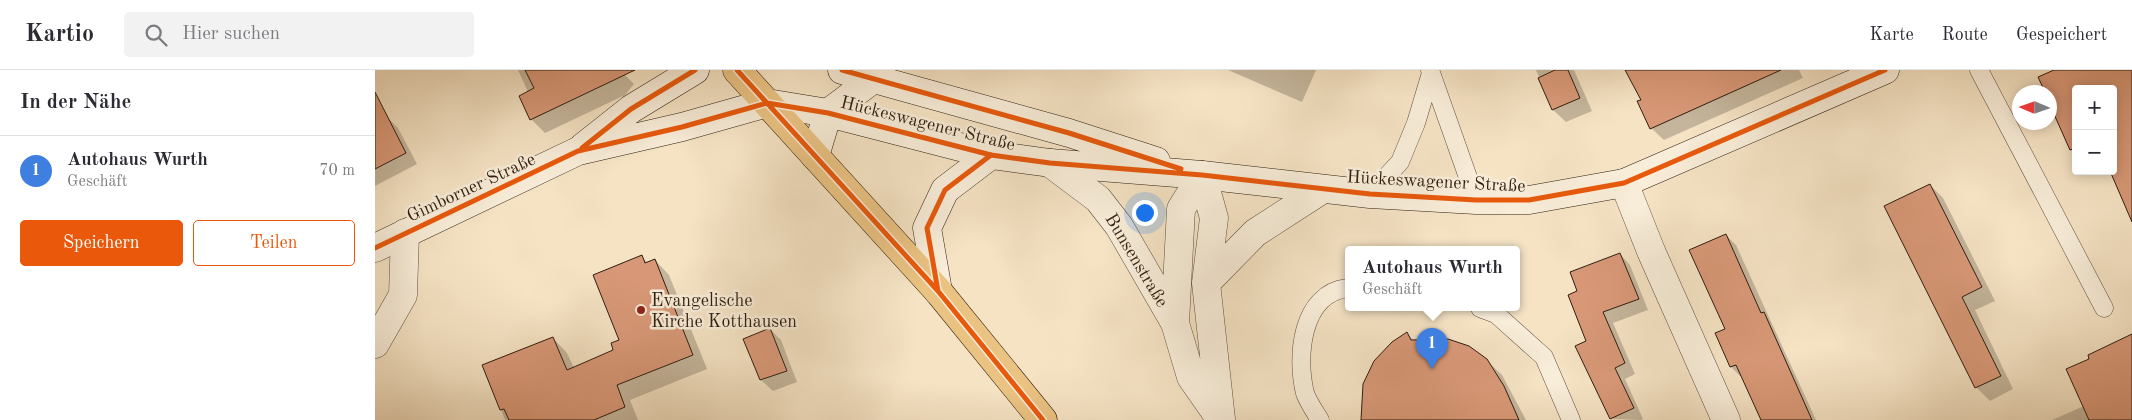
<!DOCTYPE html>
<html lang="de">
<head>
<meta charset="utf-8">
<style>
  :root { --surface:#fff; --page:#f2f2f3; --text:#2b2b33; --muted:#7c7c81; --line:#e1e1e2; --accent:#ea580c }
  body { margin:0; font-family:"Old Standard TT",serif; background:var(--page); color:var(--text) }
  .controls { position:absolute; right:15px; top:15px; display:grid; overflow:hidden; border-radius:5px; box-shadow:0 2px 12px #0003 }
  .controls button { width:45px; height:45px; display:grid; place-items:center; padding:0; border:0; border-bottom:1px solid var(--line); background:var(--surface); color:var(--text); font:25px sans-serif }
  .compass { position:absolute; left:1637px; top:15px; width:45px; height:45px; border-radius:50%; background:var(--surface); box-shadow:0 2px 12px #0003; rotate:272deg }
  .you { position:absolute; left:769px; top:142px; width:18px; height:18px; margin:-12px; border:4px solid #fff; border-radius:50%; background:#1a73e8; box-shadow:0 0 0 8px #1a73e833 }
  .badge { display:grid; place-items:center; width:32px; height:32px; border-radius:50%; background:var(--accent); color:#fff; font-size:16px; font-weight:700 }
  .pin { position:absolute; translate:-50% -41px; filter:drop-shadow(0 1px 2px #0008) }
  .pin::after { content:''; position:absolute; top:26px; width:18px; height:15px; background:inherit; clip-path:polygon(0 0,100% 0,50% 100%) }
  .popup { position:absolute; left:970px; top:176px; width:175px; height:65px; box-sizing:border-box; display:grid; place-content:center; border-radius:5px; background:var(--surface); filter:drop-shadow(0 1px 4px #0005); font-size:16px; white-space:nowrap; color:var(--muted) }
  .popup b { font-size:19px; color:var(--text) }
  .popup::after { content:''; position:absolute; left:50%; top:100%; margin-left:-10px; border:10px solid transparent; border-top-color:var(--surface) }
  .list { margin:0; padding:0; list-style:none }
  h2 { display:flex; justify-content:space-between; align-items:center; height:65px; margin:0; padding:0 20px; font-size:21px }
  h2 small { font-size:16px; font-weight:400; color:var(--muted) }
  .list li { display:grid; grid-template-columns:32px 1fr auto; gap:15px; align-items:center; box-sizing:border-box; height:70px; padding:0 20px; border-top:1px solid var(--line) }
  .list b { display:block; font-size:19px; white-space:nowrap }
  .list p { margin:0; font-size:16px; white-space:nowrap; color:var(--muted) }
  .list em { font-size:16px; font-style:normal; color:var(--muted) }
  .actions { display:flex; gap:10px; padding:15px 20px }
  .actions a { flex:1; padding:11px 0; border:1px solid var(--accent); border-radius:5px; text-align:center; font-size:18px; color:var(--accent) }
  .actions .main { background:var(--accent); color:#fff }
  .icon { flex:none; width:28px; height:28px; fill:none; stroke:currentColor; stroke-width:2; stroke-linecap:round; stroke-linejoin:round }
  .map { position:relative; flex:none; width:1757px; height:350px; overflow:hidden }
  header { display:flex; align-items:center; gap:30px; box-sizing:border-box; height:70px; padding:0 25px; background:var(--surface); border-bottom:1px solid var(--line) }
  header strong { font-size:24px }
  nav { display:flex; gap:28px; margin-inline-start:auto; font-size:18px }
  .search { width:350px; height:45px; background:var(--page); display:flex; align-items:center; gap:12px; box-sizing:border-box; padding:0 18px; border-radius:5px; color:var(--muted); font-size:19px }
  main { display:flex }
  aside { flex:1; background:var(--surface) }
  .map>svg:first-child { display:block }
  .shadow { fill:#0003 }
  .building { fill:#d89877; stroke:#2f1d0f }
  .lines { fill:none; stroke-linecap:round; stroke-linejoin:round }
  .lane-casing { stroke:#604e3c; stroke-width:19 }
  .street-casing { stroke:#604e3c; stroke-width:29 }
  .secondary-casing { stroke:#2f1d0f; stroke-width:29 }
  .primary-casing { stroke:#2f1d0f; stroke-width:29 }
  .lane { stroke:#f8edd9; stroke-width:18 }
  .street { stroke:#f8edd9; stroke-width:28 }
  .secondary { stroke:#f8edd9; stroke-width:28 }
  .primary { stroke:#eac282; stroke-width:28 }
  .cycleway-casing { stroke:#f8edd9; stroke-width:8 }
  .cycleway { stroke:#e8590c; stroke-width:5 }
  .poi-dot { fill:#8f2418; stroke:#f8edd9; stroke-width:2 }
  .labels { text-anchor:middle; stroke-width:5; stroke-linejoin:round; paint-order:stroke }
  .street-label { font-size:18px; fill:#2f1d0f; stroke:#f8edd9 }
  .poi-label { font-size:18px; fill:#2f1d0f; stroke:#f8edd9; text-anchor:start }
</style>
</head>
<body>
<header>
<strong>Kartio</strong>
<div class="search"><svg class="icon" aria-label="search" viewBox="0 0 24 24"><circle cx="10" cy="10" r="6"/><path d="M15 15l6 6"/></svg>Hier suchen</div>
<nav><a>Karte</a><a>Route</a><a>Gespeichert</a></nav>
</header>
<main>
<aside>
<h2>In der Nähe<small></small></h2>
<ul class="list">
<li><span class="badge" style="background:#3f7fe0">1</span><div><b>Autohaus Wurth</b><p>Geschäft</p></div><em>70 m</em></li>
</ul>
<div class="actions"><a class="main">Speichern</a><a>Teilen</a></div>
</aside>
<div class="map">
<svg width="1757" height="350" viewBox="0 0 1757 350">
  <rect width="100%" height="100%" fill="#f5e3c4"/>
  <filter id="stains"><feTurbulence type="fractalNoise" baseFrequency=".004" numOctaves="4"/><feColorMatrix values="0 0 0 0 .2 0 0 0 0 .09 0 0 0 0 .02 0 0 0 .5 -.17"/></filter>
  <radialGradient id="worn" r=".72"><stop offset=".6" stop-color="#630" stop-opacity="0"/><stop offset="1" stop-color="#630" stop-opacity=".3"/></radialGradient>
  <path class="shadow" d="M143 0H245L259 14 250 25 170 63 156 49 153 22Z
    M853 0H941L927 32Z
    M1161 0H1199L1217 41 1191 52 1178 40Z
    M1252 0H1424L1428 8 1289 70 1276 58 1267 30Z
    M1682 0H1757V122L1738 101V19H1701V84L1696 79 1674 22H1671L1665 8Z
    M11 46 23 58 42 94 0 116V52Z
    M1555 115 1568 128 1620 231 1600 240 1638 319 1615 331 1601 317Z
    M1351 165 1361 175 1441 350H1387L1367 305 1365 306 1356 297 1351 260Z
    M1245 184 1255 195 1273 240 1238 253 1260 304 1250 309 1268 349 1266 350 1236 349 1213 272 1204 222Z
    M266 186 273 193 280 190 294 205 332 299 255 330 263 350H130L109 296 178 268 192 283 199 298 240 281 245 271Z
    M395 259 406 270 422 312 398 321 386 310 369 269Z
    M1032 264 1039 271 1111 290 1127 305 1151 350H990Z
    M1757 266V350H1677L1709 336 1716 289Z"/>
  <path class="building" d="M150 0H260L155 50 144 26 159 18Z
    M1180 0H1193L1205 28 1177 40 1163 8Z
    M1250 0H1406L1275 59 1262 31 1266 30Z
    M1679 0H1757V152L1735 101H1738V19H1701V78L1695 80 1674 33V22H1670L1663 7Z
    M0 22 31 83 0 99Z
    M1555 114 1607 217 1587 227 1626 306 1600 318 1509 136Z
    M1351 164 1386 243 1389 242 1437 350H1386L1361 295 1355 297 1340 263 1350 259 1314 180Z
    M1245 183 1264 229 1228 242 1250 293 1240 298 1259 338 1235 349 1200 276 1211 271 1193 225 1202 221 1195 202Z
    M267 185 270 193 280 189 318 285 242 315 250 337 219 350H134L129 339 125 340 107 295 178 267 192 300 238 280 236 273 244 270 218 205Z
    M395 258 412 301 385 310 368 269Z
    M1032 262 1036 270 1073 269 1094 276 1112 289 1129 316 1144 350H986L988 314 999 291 1017 272Z
    M1757 264V350H1714L1691 299 1714 289 1713 285Z"/>
  <g class="lines">
    <g class="lane-casing">
      <path id="lane" d="M1055 0 1101 130
        M1604 0 1729 238
        M995 124 1025 92 1041 53 1056 3
        M1105 238 1121 244 1169 287 1196 350
        M945 350C940 342 933 332 930 323 921 287 926 223 973 218"/>
    </g>
    <g class="street-casing">
      <path id="street" d="M675 93 723 129 744 156 800 253
        M827 105 806 139 800 253 816 307 846 350
        M827 105 839 148 831 213 846 349
        M1249 113 1276 181 1351 350
        M831 213 880 163 948 119
        M0 274 28 225 30 163"/>
    </g>
    <g class="secondary-casing">
      <path id="secondary" d="M467 0 694 63 781 91
        M208 77 256 39 320 0
        M440 86 453 43 497 10
        M0 178 203 81 307 57 392 33 453 43 616 85 675 93 827 105 995 124 1101 130H1154L1249 113 1510 0
        M563 221 552 158 570 120 616 85"/>
    </g>
    <g class="primary-casing">
      <path id="primary" d="M362 0 563 221 668 350"/>
    </g>
    <use href="#lane" class="lane"/>
    <use href="#street" class="street"/>
    <use href="#secondary" class="secondary"/>
    <use href="#primary" class="primary"/>
    <g class="cycleway-casing">
      <path id="cycleway" d="M362 0 563 221 668 350
        M467 0 694 63 806 99
        M207 78 256 39 320 0
        M0 178 203 81 307 57 392 33 453 43 616 85 675 93 827 105 995 124 1101 130H1154L1249 113 1510 0
        M563 221 552 158 570 120 616 85"/>
    </g>
    <use href="#cycleway" class="cycleway"/>
  </g>
  <circle class="poi-dot" cx="266" cy="240" r="5"/>
  <g class="labels">
    <g class="street-label">
      <text transform="translate(553 53) rotate(14)" y="6">Hückeswagener Straße</text>
      <text transform="translate(1061 111) rotate(3)" y="6">Hückeswagener Straße</text>
      <text transform="translate(96 117) rotate(-25)" y="6">Gimborner Straße</text>
      <text transform="translate(762 190) rotate(59)" y="6">Bunsenstraße</text>
    </g>
    <g class="poi-label">
      <text x="276" y="236">Evangelische<tspan x="276" dy="21">Kirche Kotthausen</tspan></text>
    </g>
  </g>
  <rect width="100%" height="100%" filter="url(#stains)"/>
  <rect width="100%" height="100%" fill="url(#worn)"/>
</svg>
<div class="controls">
<button>+</button>
<button>−</button>
</div>
<svg class="compass" viewBox="-18 -18 36 36"><path d="M0-13l5 13h-10z" fill="#e53935"/><path d="M0 13l5-13h-10z" fill="#7c7c81"/></svg>
<div class="you"></div>
<div class="pin badge" style="left:1057px;top:299px;background:#3f7fe0">1</div>
<div class="popup"><b>Autohaus Wurth</b>Geschäft</div>
</div>
</main>
</body>
</html>
